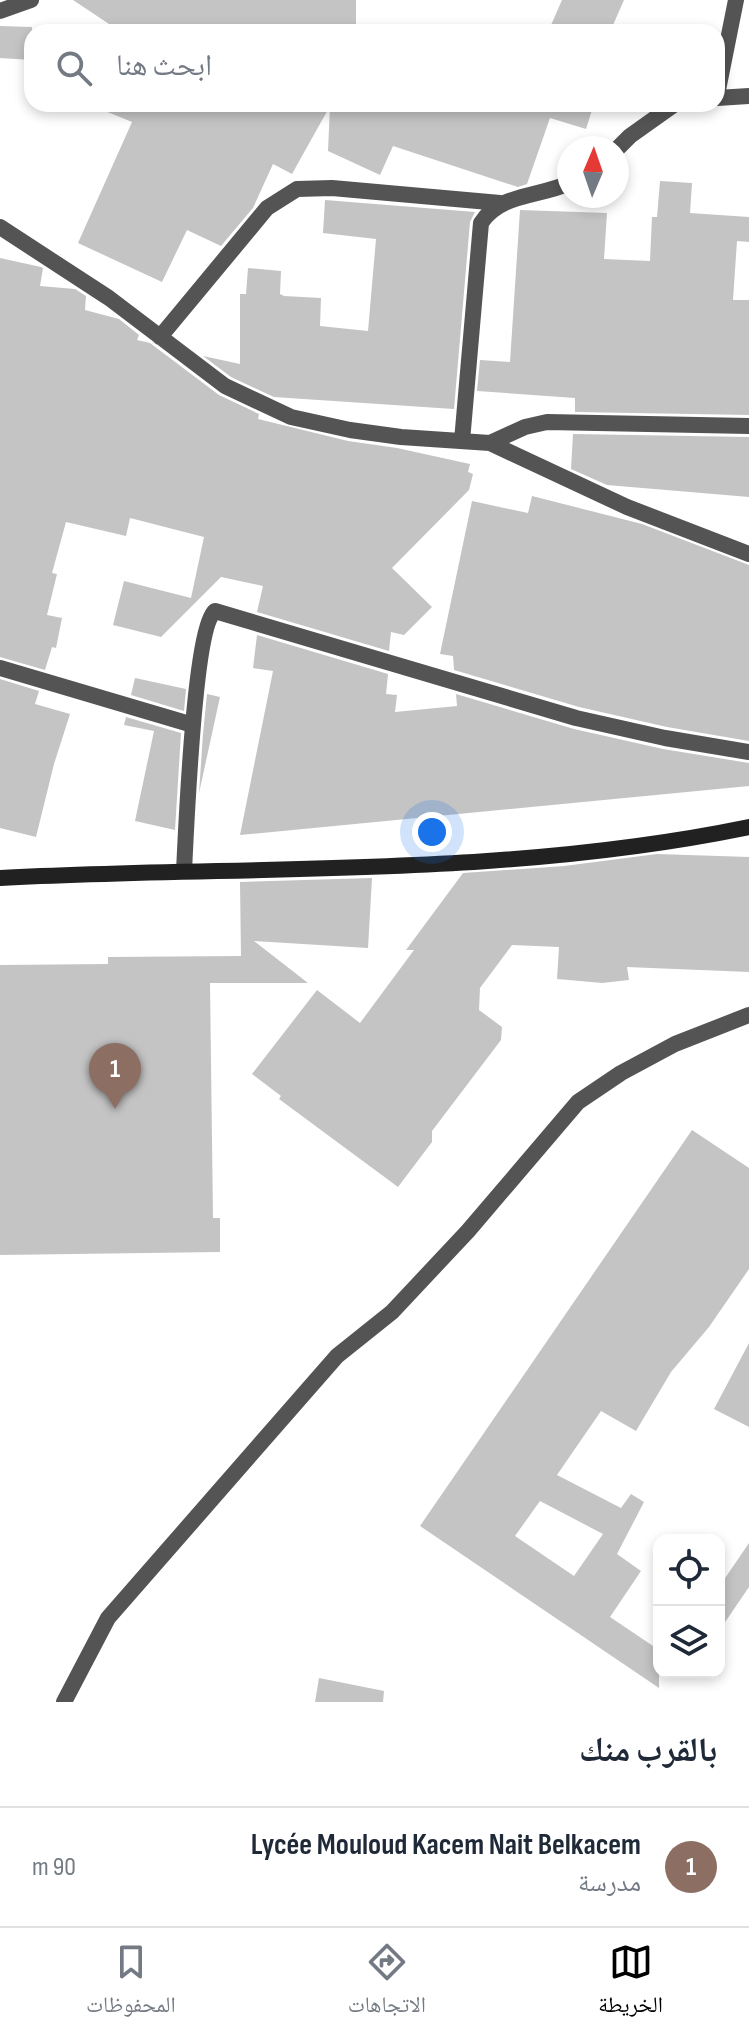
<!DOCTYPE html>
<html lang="ar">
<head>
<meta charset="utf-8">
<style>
  :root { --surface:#fff; --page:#f2f2f3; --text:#1f2937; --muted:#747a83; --line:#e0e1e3; --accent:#000 }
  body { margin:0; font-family:"Sofia Sans Condensed","Noto Naskh Arabic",sans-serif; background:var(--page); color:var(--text); direction:rtl }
  .controls { position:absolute; right:24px; bottom:24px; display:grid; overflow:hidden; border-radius:16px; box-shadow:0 4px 12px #0003 }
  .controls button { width:72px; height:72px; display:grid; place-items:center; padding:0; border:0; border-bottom:2px solid var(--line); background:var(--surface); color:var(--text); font:40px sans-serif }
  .compass { position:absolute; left:557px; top:136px; width:72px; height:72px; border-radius:50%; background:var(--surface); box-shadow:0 4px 12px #0003; rotate:2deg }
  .you { position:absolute; left:432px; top:832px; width:28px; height:28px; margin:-20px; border:6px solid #fff; border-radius:50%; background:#1a73e8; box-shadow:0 0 0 12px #1a73e833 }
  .badge { display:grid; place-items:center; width:52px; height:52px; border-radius:50%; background:var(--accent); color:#fff; font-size:26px; font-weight:700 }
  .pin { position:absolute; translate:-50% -66px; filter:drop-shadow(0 2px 4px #0008) }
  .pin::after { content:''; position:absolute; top:42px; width:28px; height:24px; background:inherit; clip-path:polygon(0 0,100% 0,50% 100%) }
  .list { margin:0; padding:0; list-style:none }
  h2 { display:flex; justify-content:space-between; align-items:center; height:104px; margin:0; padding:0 32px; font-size:34px }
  h2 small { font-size:26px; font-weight:400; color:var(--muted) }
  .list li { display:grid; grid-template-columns:52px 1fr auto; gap:24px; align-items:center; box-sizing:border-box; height:120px; padding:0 32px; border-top:2px solid var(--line) }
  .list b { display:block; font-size:30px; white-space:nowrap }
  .list p { margin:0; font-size:26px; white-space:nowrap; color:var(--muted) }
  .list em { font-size:26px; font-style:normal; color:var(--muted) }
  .icon { flex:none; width:44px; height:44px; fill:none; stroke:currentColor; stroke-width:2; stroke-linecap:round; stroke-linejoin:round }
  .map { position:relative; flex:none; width:749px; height:1702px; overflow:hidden; direction:ltr }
  .search { position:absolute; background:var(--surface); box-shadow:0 4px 12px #0003; left:24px; right:24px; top:24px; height:88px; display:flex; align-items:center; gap:20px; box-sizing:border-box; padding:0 28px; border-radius:24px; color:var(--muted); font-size:30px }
  .sheet { height:224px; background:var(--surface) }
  nav { display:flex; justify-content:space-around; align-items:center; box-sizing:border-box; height:112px; border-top:2px solid var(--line); background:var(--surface); font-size:22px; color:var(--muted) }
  nav a { display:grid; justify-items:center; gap:4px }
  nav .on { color:var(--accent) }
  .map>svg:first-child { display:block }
  .building { fill:#c4c4c4; fill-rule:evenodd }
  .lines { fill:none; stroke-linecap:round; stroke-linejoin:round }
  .street { stroke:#545454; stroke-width:16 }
  .secondary { stroke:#212121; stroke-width:16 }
</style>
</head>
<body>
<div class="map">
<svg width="749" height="1702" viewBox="0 0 749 1702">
  <rect width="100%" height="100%" fill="#fff"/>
  <path class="building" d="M73 0H356V32H121Z
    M562 0H624L610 32H548Z
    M0 26 32 27V60L0 58Z
    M88 104H594L586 129 550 118 527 184 518 187 393 146 380 175 328 151 330 106 292 174 273 164 253 208 221 246 187 230 162 282 78 243 132 122Z
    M660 181 692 183 690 213 749 217V242L737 241 733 300H749V415L575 412V398L477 391 480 360 510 362 520 210 607 213 604 259 650 261 652 217H657Z
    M325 200 475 212 470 222 454 409 274 397 231 377 203 356 240 364V294H246L248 268 281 271 280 294 284 296 321 298 320 326 368 331 376 239 323 233Z
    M0 258 41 267 43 268 40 286 75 289 86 296 85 310 119 319 139 335 137 340 150 343 219 395 259 414 258 419 348 441 397 448 470 464 468 472 473 474 469 490 392 568 432 607 404 635 391 632 389 651 257 612 263 586 221 577 161 637 113 625 124 581 191 598 204 537 130 518 126 536 66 522 52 573 57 574 47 615 62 618 56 648 52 647 45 670 0 657Z
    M573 434 749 437V497L607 485 571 469Z
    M532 496 642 524 749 565V741L667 727 579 707 454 670 453 656 440 654 472 501 528 513Z
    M257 635 388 674 386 694 397 695 395 712 457 706 456 694 574 729 663 749 749 763V786L240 835 273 671 253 668Z
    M135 678 186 689 184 711 131 695Z
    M0 679 39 691 35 704 70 714 54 764 36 837 0 828Z
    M207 694 220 697 199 793 203 734Z
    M126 717 181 733 175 830 135 821 154 731 124 725Z
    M657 854 749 857V972L627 967 629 980 602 983 557 979 559 947 512 945 480 988 479 1010 502 1027 501 1040 432 1131V1142L398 1187 279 1099 281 1096 252 1074 317 990 360 1023 414 950H406L463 873 564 866Z
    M372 878 368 948 254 941 308 983H210L213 1218H220V1252L0 1255V965L108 964V957L241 956 240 882Z
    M692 1130 749 1168V1269L709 1327 671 1372 636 1431 601 1411 557 1475 621 1508 631 1494 644 1502 617 1554 641 1571 610 1617 659 1650V1688L420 1526ZM540 1501 603 1534 574 1576 515 1536Z
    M749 1343V1427L714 1409Z
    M749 1543V1587L719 1631V1587Z
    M319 1678 384 1691 383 1702H315Z"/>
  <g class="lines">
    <path class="street" d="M0 11 31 0
      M717 95 736 0
      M717 98 749 96
      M617 149 630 136 675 104
      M0 227 109 298 225 386 291 417 350 430 401 437 490 443 627 507 749 554
      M160 337 267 208 297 189 332 188 500 203
      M462 441 481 223C500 193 540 197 569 183
      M490 443 525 427 547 422 749 426
      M0 668 193 725
      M184 871C186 833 194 628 215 611L576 718 665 738 749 752
      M64 1702 108 1618 337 1356 392 1312 468 1231 578 1102 621 1073 675 1044 749 1015"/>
    <path class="secondary" d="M0 878C250 865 502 878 749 827"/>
  </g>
</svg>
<div class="controls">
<button><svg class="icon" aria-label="locate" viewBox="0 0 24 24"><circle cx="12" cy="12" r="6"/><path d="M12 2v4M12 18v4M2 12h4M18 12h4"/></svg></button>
<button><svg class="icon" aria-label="layers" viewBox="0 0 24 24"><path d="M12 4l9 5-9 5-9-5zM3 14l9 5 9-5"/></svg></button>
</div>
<svg class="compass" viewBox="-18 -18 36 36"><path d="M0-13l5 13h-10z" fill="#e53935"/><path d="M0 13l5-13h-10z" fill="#747a83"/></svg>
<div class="you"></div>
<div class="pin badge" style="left:115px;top:1109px;background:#8d6e63">1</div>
<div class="search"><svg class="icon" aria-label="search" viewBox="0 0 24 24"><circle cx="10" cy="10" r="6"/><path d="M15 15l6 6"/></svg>ابحث هنا</div>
</div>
<section class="sheet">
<h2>بالقرب منك<small></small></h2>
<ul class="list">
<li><span class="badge" style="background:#8d6e63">1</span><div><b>Lycée Mouloud Kacem Nait Belkacem</b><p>مدرسة</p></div><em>90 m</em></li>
</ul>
</section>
<nav>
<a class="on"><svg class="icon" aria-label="map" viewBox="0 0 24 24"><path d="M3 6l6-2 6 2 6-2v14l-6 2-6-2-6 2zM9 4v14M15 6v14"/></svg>الخريطة</a>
<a><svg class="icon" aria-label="directions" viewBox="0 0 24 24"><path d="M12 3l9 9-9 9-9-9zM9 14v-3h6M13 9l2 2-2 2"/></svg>الاتجاهات</a>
<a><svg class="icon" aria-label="saved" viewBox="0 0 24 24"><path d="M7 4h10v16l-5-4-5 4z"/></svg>المحفوظات</a>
</nav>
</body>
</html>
